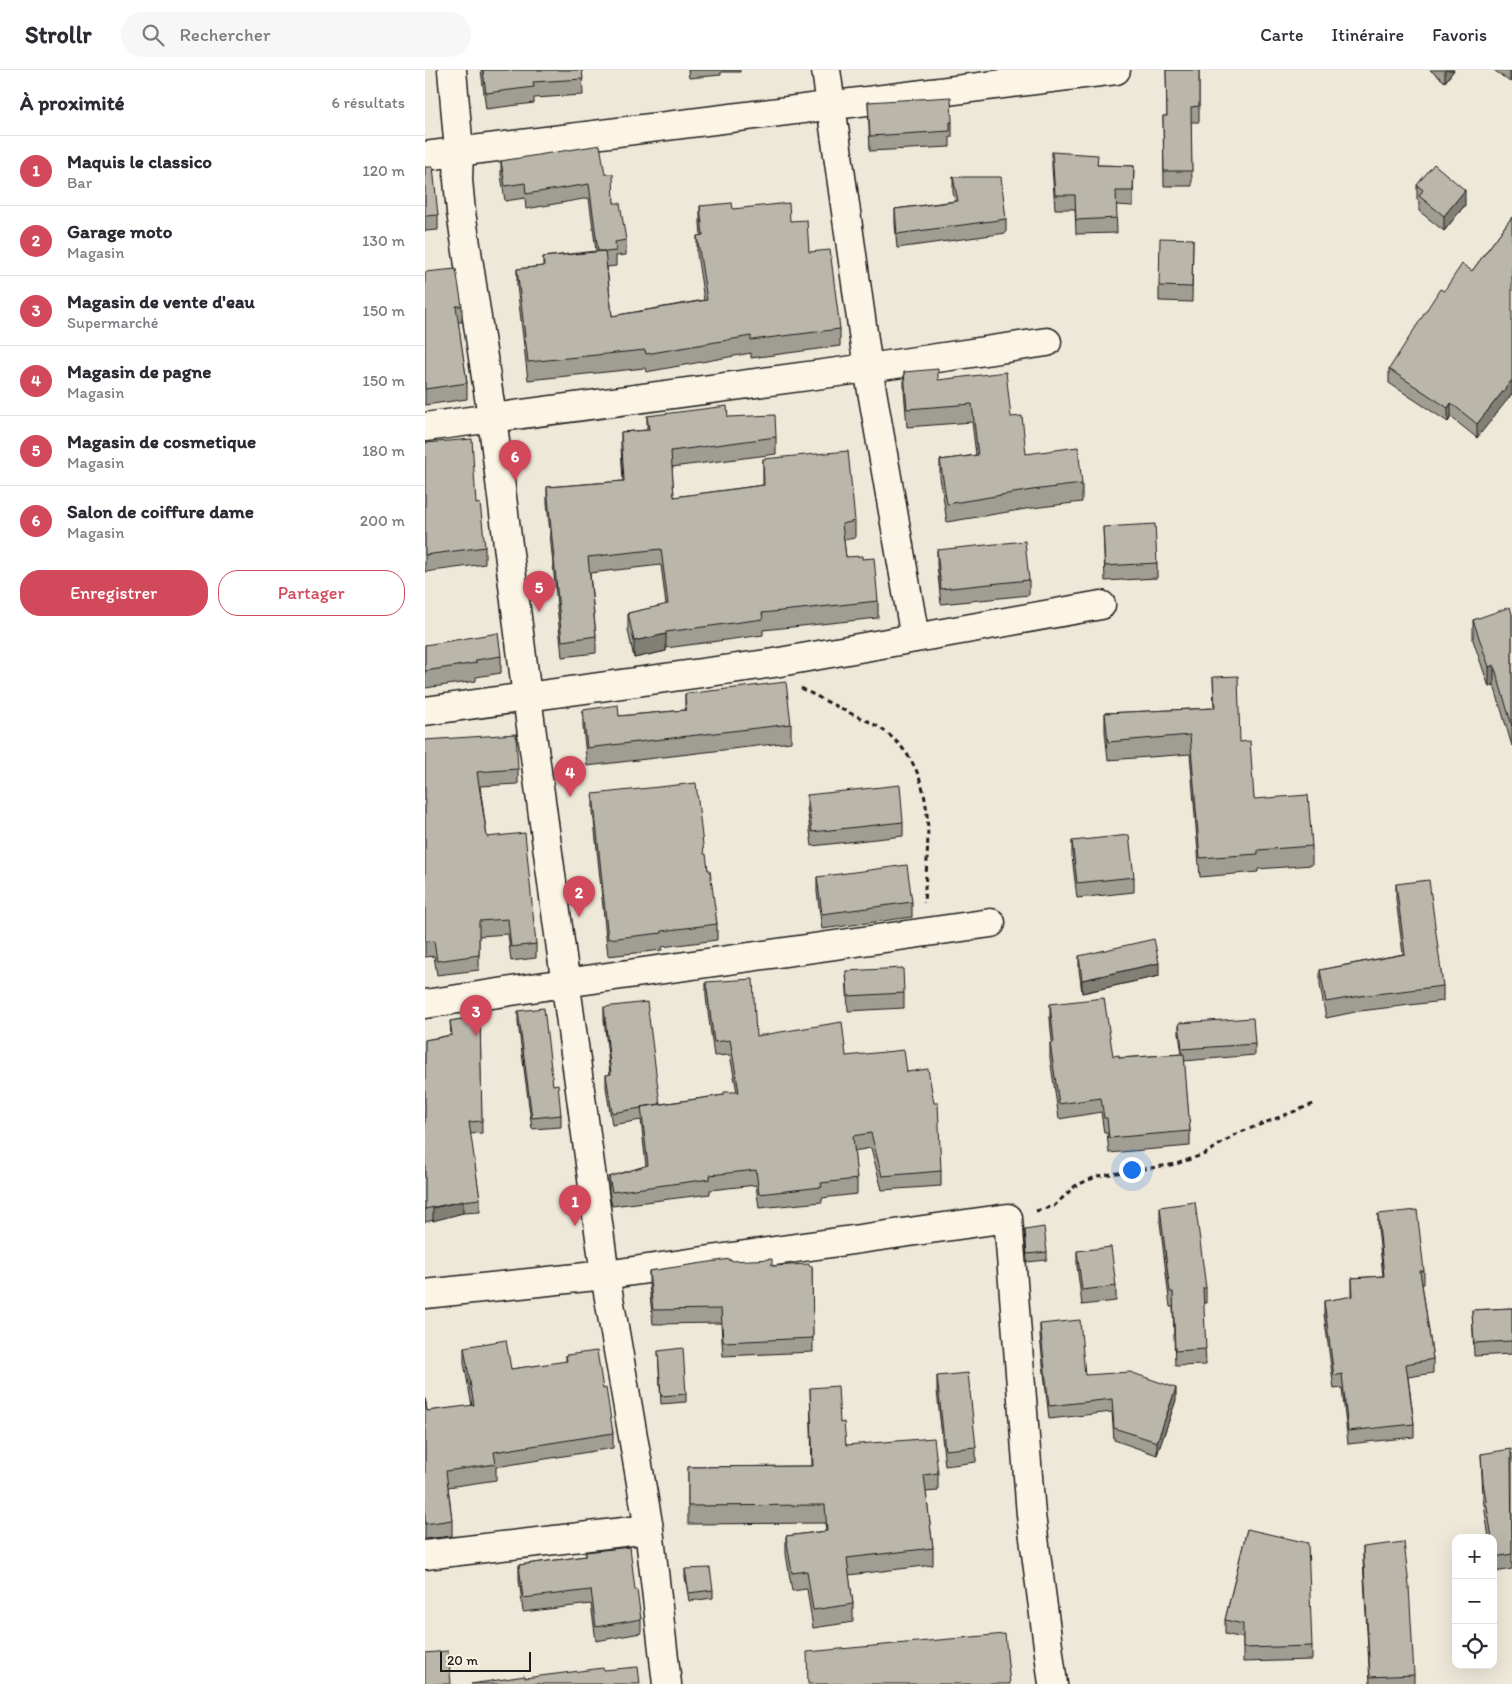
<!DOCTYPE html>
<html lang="fr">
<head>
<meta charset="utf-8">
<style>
  :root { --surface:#fff; --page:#f7f7f7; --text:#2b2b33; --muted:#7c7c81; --line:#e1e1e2; --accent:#d1495b }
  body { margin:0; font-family:Itim,sans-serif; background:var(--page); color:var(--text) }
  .controls { position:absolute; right:15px; bottom:15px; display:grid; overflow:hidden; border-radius:10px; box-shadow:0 5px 20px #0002 }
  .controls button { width:45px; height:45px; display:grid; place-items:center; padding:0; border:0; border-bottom:1px solid var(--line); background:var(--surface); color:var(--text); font:25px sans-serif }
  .scale { position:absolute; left:15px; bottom:12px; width:91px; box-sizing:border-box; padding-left:5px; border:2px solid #1c1c1c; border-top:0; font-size:14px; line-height:18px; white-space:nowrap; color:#1c1c1c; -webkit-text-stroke:4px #fcf5e5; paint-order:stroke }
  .you { position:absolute; left:706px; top:1099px; width:18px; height:18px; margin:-12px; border:4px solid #fff; border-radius:50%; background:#1a73e8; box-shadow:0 0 0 8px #1a73e833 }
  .badge { display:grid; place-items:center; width:32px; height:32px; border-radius:50%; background:var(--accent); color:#fff; font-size:16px; font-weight:700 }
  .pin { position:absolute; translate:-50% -41px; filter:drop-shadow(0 1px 2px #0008) }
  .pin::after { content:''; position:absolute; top:26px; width:18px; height:15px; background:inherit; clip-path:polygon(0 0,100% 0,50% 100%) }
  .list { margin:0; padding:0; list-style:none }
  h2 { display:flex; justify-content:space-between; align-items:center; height:65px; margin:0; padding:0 20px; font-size:21px }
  h2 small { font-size:16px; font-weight:400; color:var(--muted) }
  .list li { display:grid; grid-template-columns:32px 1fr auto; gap:15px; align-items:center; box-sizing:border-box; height:70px; padding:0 20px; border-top:1px solid var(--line) }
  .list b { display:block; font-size:19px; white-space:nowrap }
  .list p { margin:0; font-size:16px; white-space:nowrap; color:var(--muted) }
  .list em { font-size:16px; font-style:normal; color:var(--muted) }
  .actions { display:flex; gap:10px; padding:15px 20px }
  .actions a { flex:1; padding:11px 0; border:1px solid var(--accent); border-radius:20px; text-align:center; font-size:18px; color:var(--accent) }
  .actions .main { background:var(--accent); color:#fff }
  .icon { flex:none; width:28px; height:28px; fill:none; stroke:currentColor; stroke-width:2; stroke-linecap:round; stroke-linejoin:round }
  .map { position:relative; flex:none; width:1087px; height:1614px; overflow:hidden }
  header { display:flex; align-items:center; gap:30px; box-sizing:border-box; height:70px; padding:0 25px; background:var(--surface); border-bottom:1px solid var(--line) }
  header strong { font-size:24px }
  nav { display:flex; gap:28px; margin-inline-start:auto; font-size:18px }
  .search { width:350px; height:45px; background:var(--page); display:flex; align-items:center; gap:12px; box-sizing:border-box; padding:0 18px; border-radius:28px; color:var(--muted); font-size:19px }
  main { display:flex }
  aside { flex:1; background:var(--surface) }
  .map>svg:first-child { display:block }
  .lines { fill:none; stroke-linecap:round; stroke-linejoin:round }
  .minor-casing { stroke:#1c1c1c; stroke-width:31 }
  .path { stroke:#1c1c1c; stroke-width:3; stroke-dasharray:5 4; stroke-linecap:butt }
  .minor { stroke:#fcf5e5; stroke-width:28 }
  .wall { fill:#a09d92; stroke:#1c1c1c }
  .shaded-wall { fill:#827f77; stroke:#1c1c1c }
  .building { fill:#bab6aa; stroke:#1c1c1c }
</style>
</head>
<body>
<header>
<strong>Strollr</strong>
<div class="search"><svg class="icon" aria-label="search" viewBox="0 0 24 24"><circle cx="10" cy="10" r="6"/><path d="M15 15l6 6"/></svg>Rechercher</div>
<nav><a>Carte</a><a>Itinéraire</a><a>Favoris</a></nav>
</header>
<main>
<aside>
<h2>À proximité<small>6 résultats</small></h2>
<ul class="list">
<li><span class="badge">1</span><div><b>Maquis le classico</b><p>Bar</p></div><em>120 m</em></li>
<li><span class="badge">2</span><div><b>Garage moto</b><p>Magasin</p></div><em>130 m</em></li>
<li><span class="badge">3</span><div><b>Magasin de vente d'eau</b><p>Supermarché</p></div><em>150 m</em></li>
<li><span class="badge">4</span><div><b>Magasin de pagne</b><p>Magasin</p></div><em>150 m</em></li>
<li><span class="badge">5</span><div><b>Magasin de cosmetique</b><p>Magasin</p></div><em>180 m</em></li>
<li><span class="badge">6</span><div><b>Salon de coiffure dame</b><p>Magasin</p></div><em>200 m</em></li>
</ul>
<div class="actions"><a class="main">Enregistrer</a><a>Partager</a></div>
</aside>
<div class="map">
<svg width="1087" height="1614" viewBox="0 0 1087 1614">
  <rect width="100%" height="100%" fill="#eee8d9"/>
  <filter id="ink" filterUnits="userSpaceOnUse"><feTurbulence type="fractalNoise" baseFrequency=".02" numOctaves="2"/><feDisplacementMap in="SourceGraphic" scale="10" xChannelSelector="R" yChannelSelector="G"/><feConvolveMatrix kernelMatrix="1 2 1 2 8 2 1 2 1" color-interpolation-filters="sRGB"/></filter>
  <g filter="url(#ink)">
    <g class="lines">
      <g class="minor-casing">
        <path id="minor" d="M27 0 34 81 33 110 36 142 67 347 102 627 180 1205 224 1459 242 1614
          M401 0 443 298 490 568
          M0 86 691 0
          M0 357 443 298 622 272
          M0 641 349 593 676 535
          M0 934 140 913 566 853
          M0 1224 180 1205 583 1148 606 1445 628 1614
          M0 1485 224 1459"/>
      </g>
      <path class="path" d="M376 618C393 627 410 636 427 644 435 648 444 651 452 656 516 697 503 768 499 833
        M611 1141 629 1136 650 1116 673 1106 751 1094 780 1084 811 1064 891 1033"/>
      <use href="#minor" class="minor"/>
    </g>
    <path class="wall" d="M56 0H157L158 25 109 28V33L61 39Z
      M263 0H315V2H296V5L264 8Z
      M741 0H774V52H766L767 116H739L738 46H742Z
      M1005 0H1029L1020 12Z
      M1069 0H1087V10L1085 12Z
      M443 32 527 52V67H525V77L445 81Z
      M627 82 673 95 709 96 708 136 691 135 692 163 651 164 650 139H630L627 97Z
      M76 91 180 104 201 170V185L191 186V196L182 197 187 246 279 230 272 184V166H276L275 153V136L308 139 365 151 384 182 415 259V276L326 288V283L221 302 220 298 103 310 92 216V199L118 196V187L171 181 164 128 101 139 100 128 80 131 76 105Z
      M0 97 13 145V160L0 161Z
      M528 107 581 149V163L472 178 470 154V139L530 131 528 122Z
      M992 115 1040 135 1019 161 994 141V132L992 130Z
      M1087 147 1052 368 1026 347 1023 352 964 313V299L1019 221 1047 201Z
      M768 169 767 232 734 231V216Z
      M0 202 37 236V252H33L42 313V329L0 335Z
      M479 302 513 310 586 347 601 384 657 414V432L607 438 522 452 515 407V390L551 385 547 352 482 357 479 320Z
      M222 346 303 347 351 367V384L247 397 249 427 338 415V389L430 451V468L419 470 421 487 437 489 453 531V548L338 560V565L241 578V581L209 588 203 560V543L241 535 236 495 165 503 171 566V583L137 587 122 433V417L198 411 196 378V362L222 360Z
      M0 373 51 434 60 477V494L0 502Z
      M678 457 732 493V508L680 511Z
      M512 480 604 510V525L516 534 512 495Z
      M1087 544V676L1069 615 1064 617 1048 570V550Z
      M0 575 76 586V603L51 607V611L0 618Z
      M788 607 815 672 829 729 887 776V795L833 799V802L775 807 765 684 683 690 680 662V643L789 638Z
      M260 624 366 654V672L162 696 158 657V640L194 646 260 640Z
      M0 670 93 699V714L55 716 62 767 111 874V888L86 891 83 864 54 866V900L12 905 9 886 0 887Z
      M168 724 279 784 283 800 292 854V870L237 877V880L183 886 168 741Z
      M382 725 478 752V766L387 776 382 738Z
      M647 771 709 807V822L652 828 647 786Z
      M392 807 487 832V847L397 859 392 822Z
      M971 814 1018 916V931L935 941 901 948 895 915V900L978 884 971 829Z
      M654 886 734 906 657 923 654 899Z
      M421 901 479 923V938L423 941Z
      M281 912 331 966 421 986 482 1002 516 1101V1116L457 1120 446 1078 429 1081 432 1109V1124L397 1128V1132L334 1138 331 1115 285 1120V1124L187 1136 184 1121V1107L221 1096 216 1050 187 1055 181 1017V1005H185L179 949V937L235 1034 299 1025 312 1022 305 985 289 986 281 927Z
      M625 934 688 986 694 988 757 984 754 964V953L830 974V985L759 991 765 1061V1076L684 1083 682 1063H679L676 1042 634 1049 625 988V973L627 972 625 949Z
      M93 941 128 1015 136 1045V1057L107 1059 93 953Z
      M55 946 57 1063 45 1064 55 1129V1142L38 1143 0 1152V970L26 965 25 951Z
      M735 1137 781 1218V1233H778L781 1295 750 1296 748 1237H745L735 1152Z
      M953 1144 999 1201V1214H997L1008 1289V1303L983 1307 989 1354V1367L923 1374 917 1318 909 1319 899 1244V1231L927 1227V1208L958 1206 953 1158Z
      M600 1160 622 1182V1190L602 1192Z
      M652 1181 691 1216V1231L657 1235 652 1196Z
      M305 1191 347 1196H387L388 1282 298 1286 296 1253 228 1254 224 1215V1201Z
      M1087 1238V1284L1049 1286 1047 1240Z
      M615 1254 660 1305 751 1330 732 1385 689 1370 687 1342 624 1349 615 1267Z
      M39 1277 86 1299 141 1292V1285L178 1319 188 1363V1378L71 1397V1410L23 1417 27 1450V1466L0 1469V1327L2 1341 47 1336 39 1293Z
      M233 1281 261 1324V1332L236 1334Z
      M512 1306 551 1377V1392L520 1396 512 1321Z
      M385 1318 415 1353 421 1375 513 1403V1421L501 1422 508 1478V1495L424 1505 428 1534V1552L388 1558 382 1519 367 1521 361 1484V1466L401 1461 400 1453 263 1454V1397L387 1396Z
      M1087 1383V1499L1070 1502 1068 1492V1468H1064L1058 1428 1056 1384Z
      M822 1459 887 1576V1590L818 1592V1568L800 1564V1550Z
      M938 1477 989 1605V1614H945L938 1490Z
      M161 1482 210 1520 216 1549V1563L171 1571 166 1534 98 1542 94 1509V1495L161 1486Z
      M260 1499 288 1520V1528L264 1531 260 1507Z"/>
    <path class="shaded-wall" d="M1020 0H1029L1020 12Z
      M1085 0H1087V10L1085 12Z
      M1040 120V135L1019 161V146Z
      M1087 310V324L1052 368V354Z
      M1026 333V347L1023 352V338Z
      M241 564V581L209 588V571Z
      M1069 595V615L1064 617V597Z
      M734 893V906L657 923V910Z
      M38 1131V1143L8 1151V1138Z
      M751 1318V1330L732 1385V1372Z"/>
    <path class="building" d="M58 0H157L158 9 108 12 109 17 61 23Z
      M741 0H774V36L766 37 767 101H739L738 46H742Z
      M526 27 527 52H525V61L445 66 443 32Z
      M175 75 180 104H188L189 133H195L201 170 190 172 191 181 180 182V181H173L164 114 101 124 100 113 80 116 76 91Z
      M627 82 673 85 672 95 709 96 708 121H691L692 148 651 150 650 125H630Z
      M1009 94 1040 120 1019 146 994 126 998 120 992 115Z
      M0 97H8L13 145 0 146Z
      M528 107H576L581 149 472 164 470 139 533 131Z
      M307 133 308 139 364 133 365 151 382 150 384 182 405 180 415 259 326 270V266L221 284 220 280 103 292 92 199 119 196 118 187 180 181 187 246 282 230 272 166 278 165 275 136Z
      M1087 147V310L1052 354 1026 333 1023 338 964 299 1015 219 1019 221 1037 194 1047 201Z
      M735 168 768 169 767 217 734 216Z
      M31 199 37 236H31L42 313 0 319V202Z
      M513 299V310L581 302 586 347 597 346 601 384 653 377 657 414 607 420 522 434 515 390 553 385 547 334 482 339 479 302Z
      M302 336 303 347 350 345 351 367 246 381 249 427 339 415 338 389 423 381 430 451 417 454 421 487 437 486V489L449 488 453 531 337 543 338 549 241 562V564L209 571 203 543 243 534 236 479 163 487 171 566 137 571 122 417 199 411 196 362 224 360 222 346Z
      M47 369 51 434 55 433 60 477 0 485V373Z
      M730 454 732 493 680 496 678 457Z
      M600 471 604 510 516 519 512 480Z
      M1085 537 1087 544V656L1069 595 1064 597 1048 550Z
      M73 563 76 586 51 590V593L0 601V575Z
      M813 606 815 672 825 671 829 729 883 725 887 776 833 780V784L775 788 765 665 683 672 680 643 790 638 788 607Z
      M361 612 366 654 162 678 158 640 193 635 194 646 261 640 260 624Z
      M91 664 93 699 52 702 62 767 100 763 111 874 86 877 83 849 54 851V885L12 891 9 871 0 872V670Z
      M271 713 279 784H281L283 800H285L292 854 237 861V863L183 869 168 724Z
      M475 715 478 752 387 762 382 725Z
      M704 765 709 807 652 813 647 771Z
      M482 795 487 832 397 844 392 807Z
      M1004 810 1018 916 935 926 901 932 895 900 980 884 971 814Z
      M729 869 734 893 657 910 654 886Z
      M478 898 479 923 423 926 421 901Z
      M328 909 331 966 417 952 421 986 479 980 482 1002 503 999 509 1033H513L516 1101 457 1106 446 1063 428 1066 432 1109 396 1113 397 1117 334 1124 331 1100 285 1105V1109L187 1122 184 1107 223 1095 216 1037 299 1025V1022H314L305 970 289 972 281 912Z
      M679 928 688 986 694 985V988L759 984 765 1061 684 1068 682 1048H679L676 1028 634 1034 625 973 629 972 625 934Z
      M222 932 235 1034 216 1037V1038L187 1043 181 1005 186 1004 179 937Z
      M119 938 128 1015 133 1014 136 1045 107 1048 93 941Z
      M55 946 57 1051 44 1052 55 1129 38 1131 0 1139V970L27 965 25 951Z
      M828 948 830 974 757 979 754 953Z
      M770 1132 781 1218H778L781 1279 750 1281 748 1222H745L735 1137Z
      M992 1140 999 1201H995L1008 1289 981 1294 989 1354 923 1361 917 1304 909 1306 899 1231 928 1226 927 1208 959 1206 953 1144Z
      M619 1157 622 1182 602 1184 600 1160Z
      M686 1177 691 1216 657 1220 652 1181Z
      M305 1189V1191L347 1189V1196L384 1194V1196H387L388 1268 298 1272 296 1239 228 1240 224 1201Z
      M1087 1238V1271L1049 1273 1047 1240Z
      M655 1250 660 1305 705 1302 751 1318 732 1372 689 1358 687 1329 624 1336 615 1254Z
      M81 1270 86 1299 142 1291 141 1285 172 1281 178 1319 181 1318 188 1363 69 1382 71 1394 21 1401 27 1450 0 1454V1327L2 1341 49 1335 39 1277Z
      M258 1278 261 1324 236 1326 233 1281Z
      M543 1303 551 1377 520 1380 512 1306Z
      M413 1316 415 1353 419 1352 421 1375 509 1368 513 1403 499 1405 508 1478 422 1488 428 1534 388 1540 382 1501 367 1503 361 1466 402 1461 400 1435 263 1436V1397L388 1396 385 1318Z
      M1086 1379 1087 1484 1070 1487 1068 1477V1468H1067L1058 1412 1056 1384Z
      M822 1459 883 1473 887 1576 818 1578V1554L800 1550Z
      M979 1472 984 1516 989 1605 945 1607 938 1477Z
      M205 1477 210 1520H212L216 1549 171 1557 166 1520 98 1528 94 1495 161 1486V1482Z
      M285 1498 288 1520 264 1523 260 1499Z
      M580 1564 585 1614H383L382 1582Z
      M23 1581 26 1614H0V1583Z
      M213 1597 215 1614H46L100 1606V1608L178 1598 179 1600Z"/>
  </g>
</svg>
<div class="controls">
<button>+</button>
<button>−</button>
<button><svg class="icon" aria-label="locate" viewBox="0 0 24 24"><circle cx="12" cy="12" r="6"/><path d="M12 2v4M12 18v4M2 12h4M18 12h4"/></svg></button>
</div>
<div class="scale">20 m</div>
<div class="you"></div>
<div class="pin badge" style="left:150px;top:1156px">1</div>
<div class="pin badge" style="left:154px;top:847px">2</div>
<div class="pin badge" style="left:51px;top:966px">3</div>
<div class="pin badge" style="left:145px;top:727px">4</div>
<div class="pin badge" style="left:114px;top:542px">5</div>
<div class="pin badge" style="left:90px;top:411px">6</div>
</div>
</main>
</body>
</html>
